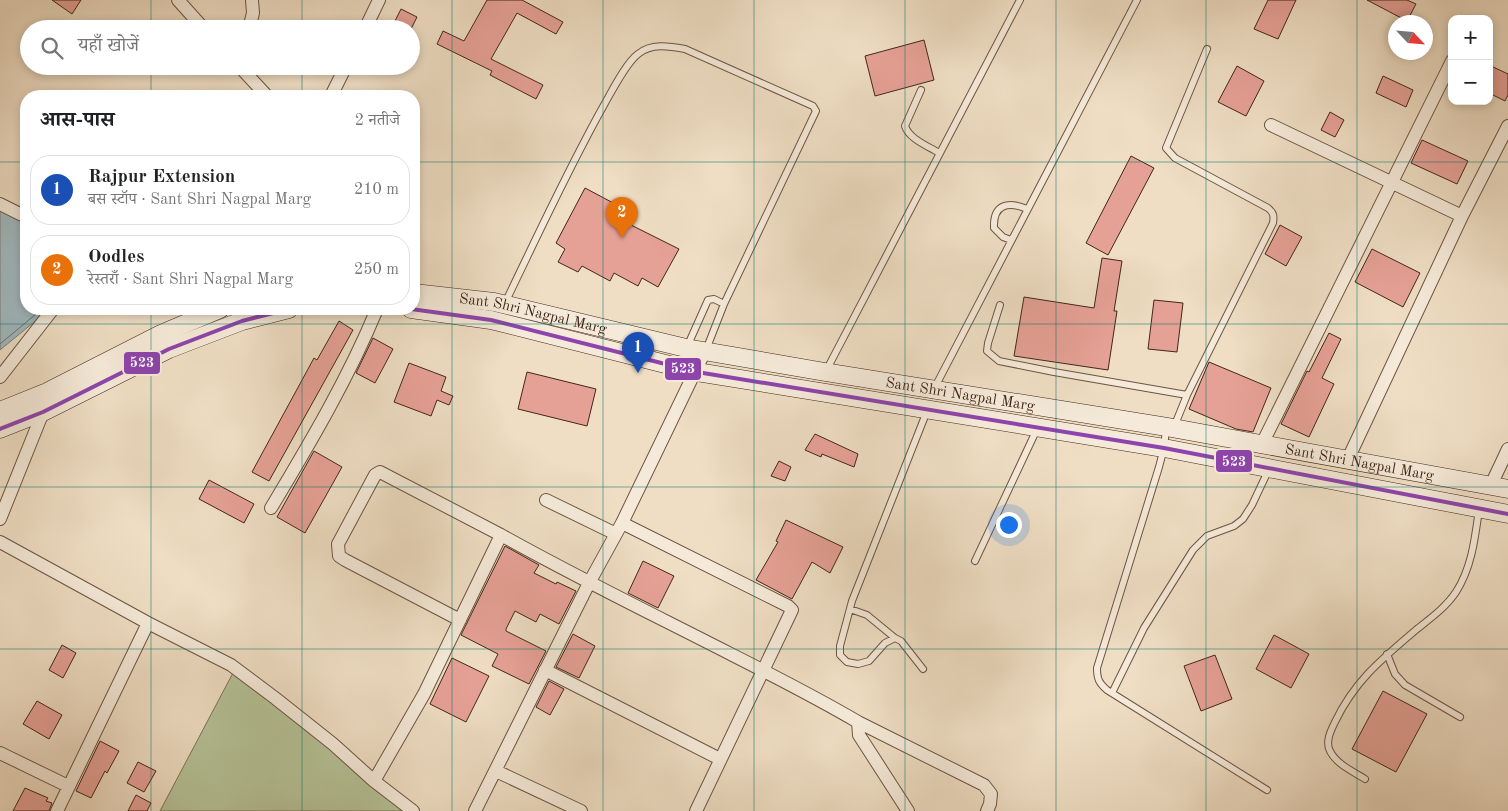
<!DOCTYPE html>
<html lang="hi">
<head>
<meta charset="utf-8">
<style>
  :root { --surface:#fff; --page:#f2f2f2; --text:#202124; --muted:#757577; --line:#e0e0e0; --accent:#0b8043 }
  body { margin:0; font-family:"Old Standard TT","Noto Serif Devanagari",serif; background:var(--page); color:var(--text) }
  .controls { position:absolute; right:15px; top:15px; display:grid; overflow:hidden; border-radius:10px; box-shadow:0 2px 8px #0003 }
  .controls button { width:45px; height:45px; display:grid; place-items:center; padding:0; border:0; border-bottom:1px solid var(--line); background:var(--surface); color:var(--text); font:25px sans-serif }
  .compass { position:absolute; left:1388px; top:15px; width:45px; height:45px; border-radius:50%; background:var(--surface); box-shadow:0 2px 8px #0003; rotate:116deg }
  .you { position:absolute; left:1008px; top:524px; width:18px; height:18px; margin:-12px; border:4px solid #fff; border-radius:50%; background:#1a73e8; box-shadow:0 0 0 8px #1a73e833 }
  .badge { display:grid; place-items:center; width:32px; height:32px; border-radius:50%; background:var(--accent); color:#fff; font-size:16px; font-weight:700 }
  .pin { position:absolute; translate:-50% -41px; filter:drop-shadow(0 1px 2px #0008) }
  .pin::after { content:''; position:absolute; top:26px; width:18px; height:15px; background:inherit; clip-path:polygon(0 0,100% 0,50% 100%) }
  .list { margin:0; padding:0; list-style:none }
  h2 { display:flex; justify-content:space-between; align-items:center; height:65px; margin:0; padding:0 20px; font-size:21px }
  h2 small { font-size:16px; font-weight:400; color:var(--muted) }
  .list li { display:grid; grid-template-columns:32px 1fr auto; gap:15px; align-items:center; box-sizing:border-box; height:70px; margin:0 10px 10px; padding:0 10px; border:1px solid var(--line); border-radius:20px }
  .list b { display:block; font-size:19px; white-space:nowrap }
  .list p { margin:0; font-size:16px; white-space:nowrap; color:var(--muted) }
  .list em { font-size:16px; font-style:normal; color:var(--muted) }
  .icon { flex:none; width:28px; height:28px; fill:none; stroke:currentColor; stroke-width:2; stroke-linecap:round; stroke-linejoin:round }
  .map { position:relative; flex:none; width:1508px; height:811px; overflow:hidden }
  .search { position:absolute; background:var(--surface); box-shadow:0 2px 8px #0003; left:20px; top:20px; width:400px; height:55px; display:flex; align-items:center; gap:12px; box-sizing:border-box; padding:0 18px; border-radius:28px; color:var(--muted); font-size:19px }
  .panel { position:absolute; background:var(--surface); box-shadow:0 2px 8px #0003; left:20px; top:90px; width:400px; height:225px; border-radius:20px }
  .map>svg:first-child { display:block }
  .green { fill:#b5c297; stroke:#7c7458 }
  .water { fill:#a0b9c0; stroke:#7a7e7e }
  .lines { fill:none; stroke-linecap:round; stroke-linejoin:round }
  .shore { stroke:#71706d; stroke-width:1 }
  .building { fill:#e6a196; stroke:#42261a }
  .service-casing { stroke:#6d5444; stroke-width:8 }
  .minor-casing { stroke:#6d5444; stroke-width:14 }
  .secondary-casing { stroke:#42261a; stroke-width:19 }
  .service { stroke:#f5ead9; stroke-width:6 }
  .minor { stroke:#f5ead9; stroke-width:12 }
  .secondary { stroke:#f5ead9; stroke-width:18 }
  .bus-1-casing { stroke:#f5ead9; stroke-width:8 }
  .bus-1 { stroke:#8e44ad; stroke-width:4 }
  .grid { fill:none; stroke:#0f766e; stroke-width:1; stroke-opacity:0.55 }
  .labels { text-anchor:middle; stroke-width:4; stroke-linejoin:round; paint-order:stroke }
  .street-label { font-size:15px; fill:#42261a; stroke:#f5ead9 }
  .line-badge { stroke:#f5ead9; stroke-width:2 }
  .badge-label { font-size:14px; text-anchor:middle; font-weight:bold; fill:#fff }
</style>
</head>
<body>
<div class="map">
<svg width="1508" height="811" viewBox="0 0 1508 811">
  <rect width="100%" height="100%" fill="#efdec4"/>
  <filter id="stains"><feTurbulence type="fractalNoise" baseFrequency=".004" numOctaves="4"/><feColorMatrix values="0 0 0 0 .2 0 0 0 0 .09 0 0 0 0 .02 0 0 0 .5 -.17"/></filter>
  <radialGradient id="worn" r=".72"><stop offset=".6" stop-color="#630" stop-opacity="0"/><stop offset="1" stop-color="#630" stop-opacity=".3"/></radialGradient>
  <path class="green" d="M234 671 408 811H160Z"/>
  <path class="water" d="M0 207 26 215V309H50L0 350Z"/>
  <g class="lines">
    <path class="shore" d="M0 344 42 309"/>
  </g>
  <path class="building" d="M52 0H81L72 14Z
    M487 0H522L563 22 556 34 517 13 491 59 543 85 536 99 490 75 492 71 437 44 443 31 464 41Z
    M1268 0H1296L1278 39 1254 29Z
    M1367 0H1407L1416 4 1407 21Z
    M401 9 417 17 411 29 395 21Z
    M924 40 934 80 875 96 865 56Z
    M1489 65 1508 74V95L1505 101 1489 93Z
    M1237 66 1264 81 1246 116 1218 102Z
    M1383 76 1413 90 1406 107 1376 93Z
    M1330 112 1344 120 1335 137 1321 130Z
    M1422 140 1468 161 1457 184 1411 163Z
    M1131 156 1154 168 1108 255 1086 243Z
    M585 188 634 214 629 224 679 249 658 287 642 278 638 286 614 273 610 281 582 266 578 272 558 262 565 249 556 243Z
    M1280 225 1302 237 1286 266 1265 254Z
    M1372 249 1420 273 1403 307 1355 282Z
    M1102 258 1122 261 1114 311H1117L1108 370 1014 356 1024 297 1094 308Z
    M1154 300 1183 303 1177 352 1148 349Z
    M339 321 353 330 269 481 252 472 314 358 317 360Z
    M1329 333 1341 339 1322 378 1334 384 1309 437 1281 424 1307 371 1309 372Z
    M373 338 393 349 375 383 356 373Z
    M1209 362 1271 388 1253 432 1236 429 1189 409Z
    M409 363 446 377 441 391 453 396 449 405 437 400 431 416 394 402Z
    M527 372 596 389 587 426 518 409Z
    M815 434 858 454 854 467 822 454 821 457 805 450Z
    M314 451 342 467 305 533 277 517Z
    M779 461 791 467 785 481 771 476Z
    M209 480 254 504 244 523 199 499Z
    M786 520 843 547 830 573 812 562 792 599 756 580 778 542 776 541Z
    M505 546 539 565 534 573 556 584 557 582 576 591 559 624 540 614 536 622 515 611 506 629V631L546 651 529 684 492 666 498 654 461 635Z
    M643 561 674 576 658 608 628 593Z
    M573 634 595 646 579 678 556 667Z
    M1274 635 1309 654 1291 688 1256 669Z
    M62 645 76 653 63 678 49 670Z
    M1215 655 1232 699 1201 711 1184 666Z
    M452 658 489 676 466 722 430 704Z
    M549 681 564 689 550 715 536 707Z
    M1383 691 1427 714 1396 772 1352 749Z
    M37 701 62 715 49 739 23 724Z
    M100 741 119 751 107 773 105 771 91 798 76 791Z
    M138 762 156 771 144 792 127 783Z
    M25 788 48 798 46 801 52 803 49 811H13Z
    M136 795 151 803 147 811H128Z"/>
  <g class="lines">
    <g class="service-casing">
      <path id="service" d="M921 90 905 126C909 139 928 146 939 153
        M1011 240 1003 237 994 228C993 204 1008 201 1027 209
        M505 303C537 237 568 169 604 105 612 91 626 63 638 54 651 43 669 46 685 49L813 106 816 111 724 304 706 350
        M1000 305 988 343 987 351 999 361 1054 372 1187 395
        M687 347 708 300 714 299 724 304
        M826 371 1020 0
        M934 389 1137 0
        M1174 427 1187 395 1273 223C1274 216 1274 213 1268 208L1175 158 1166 148 1207 49
        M1166 429 1164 448 1159 467 1097 668C1097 679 1099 683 1107 690L1267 790
        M975 561 1037 429
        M850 609 867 615 895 638
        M1387 654 1395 674 1405 685 1460 717
        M923 669 901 641 895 638 885 643 869 661 858 664 847 662 840 655V646L852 601 927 411
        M1112 693 1144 628 1193 550 1207 536 1234 526 1243 519 1252 505 1269 469
        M1365 779C1354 772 1336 764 1330 751 1325 742 1331 730 1335 722 1355 680 1383 658 1417 629 1431 618 1446 607 1456 592 1472 567 1475 538 1479 509"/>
    </g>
    <g class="minor-casing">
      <path id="minor" d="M178 0 204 29
        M249 29 253 13 252 0
        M365 29 379 0
        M239 66 267 96
        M331 96 346 66
        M1271 125 1462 216
        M0 204 26 217
        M0 377 53 309
        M1262 444 1452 61
        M1348 459 1462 216 1508 126
        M1491 485 1508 449
        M546 500 616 534
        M271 508C310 443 348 379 377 309
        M0 519 43 412
        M622 523 788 606 792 610 696 811
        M0 542 148 623 231 665 275 698 333 744 374 781 413 811
        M460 620 345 560 339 556 338 544 375 475 380 472 501 535
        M545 670 720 759
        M858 722 984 785 991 794 990 804 987 811
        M0 753 68 786
        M496 771 581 811
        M374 781 424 694 501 535C569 573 638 607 707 642 758 668 809 693 858 722L859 735 908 811
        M57 811 148 623
        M475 811 589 583 622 523 705 351"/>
    </g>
    <g class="secondary-casing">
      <g id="secondary">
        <path id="s1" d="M414 293 494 302 686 348 825 372 1167 427 1508 489"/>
        <path d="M411 309 491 320 697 372 1164 448 1508 514"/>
        <path d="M0 411 47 392 161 334 220 309"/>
        <path d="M0 429 43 412 169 349 242 321 289 309"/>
      </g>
    </g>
    <use href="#service" class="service"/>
    <use href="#minor" class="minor"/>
    <use href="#secondary" class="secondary"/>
    <g class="bus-1-casing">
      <path id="bus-1" d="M411 309 491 320 697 372 1164 448 1508 514
        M0 429 43 412 169 349 242 321 289 309"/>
    </g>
    <use href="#bus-1" class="bus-1"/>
  </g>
  <path class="grid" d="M151 0V29M302 0V29M452 0V811M603 0V811M754 0V811M905 0V811M1056 0V811M1206 0V811M1357 0V811M151 66V96M302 66V96M0 162H26M414 162H1508M151 309V811M302 309V811M0 324H1508M0 487H1508M0 649H1508"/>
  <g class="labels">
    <g class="street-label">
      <text dy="5" stroke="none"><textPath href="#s1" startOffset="121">Sant Shri Nagpal Marg</textPath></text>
      <text dy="5" stroke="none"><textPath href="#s1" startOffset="556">Sant Shri Nagpal Marg</textPath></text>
      <text dy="5" stroke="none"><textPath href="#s1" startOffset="961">Sant Shri Nagpal Marg</textPath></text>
    </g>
  </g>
  <g class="line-badge">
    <rect x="123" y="351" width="38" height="24" rx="5" fill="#8e44ad"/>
    <rect x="664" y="357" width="38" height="24" rx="5" fill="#8e44ad"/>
    <rect x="1215" y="449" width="38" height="24" rx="5" fill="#8e44ad"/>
  </g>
  <g class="badge-label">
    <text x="142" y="367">523</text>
    <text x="683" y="373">523</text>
    <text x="1234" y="466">523</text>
  </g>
  <rect width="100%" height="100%" filter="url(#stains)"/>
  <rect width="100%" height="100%" fill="url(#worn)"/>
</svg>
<div class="controls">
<button>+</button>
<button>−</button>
</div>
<svg class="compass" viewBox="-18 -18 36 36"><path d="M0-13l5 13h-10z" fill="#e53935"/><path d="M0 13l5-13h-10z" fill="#757577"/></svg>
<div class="you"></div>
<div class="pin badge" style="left:638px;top:373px;background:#1a4fb4">1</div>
<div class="pin badge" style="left:622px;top:238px;background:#e8710a">2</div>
<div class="search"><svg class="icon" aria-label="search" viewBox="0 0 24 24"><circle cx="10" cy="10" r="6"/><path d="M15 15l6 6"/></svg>यहाँ खोजें</div>
<section class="panel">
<h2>आस-पास<small>2 नतीजे</small></h2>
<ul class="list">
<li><span class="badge" style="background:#1a4fb4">1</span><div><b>Rajpur Extension</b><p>बस स्टॉप · Sant Shri Nagpal Marg</p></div><em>210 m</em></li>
<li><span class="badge" style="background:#e8710a">2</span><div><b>Oodles</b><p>रेस्तराँ · Sant Shri Nagpal Marg</p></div><em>250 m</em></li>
</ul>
</section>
</div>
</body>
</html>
